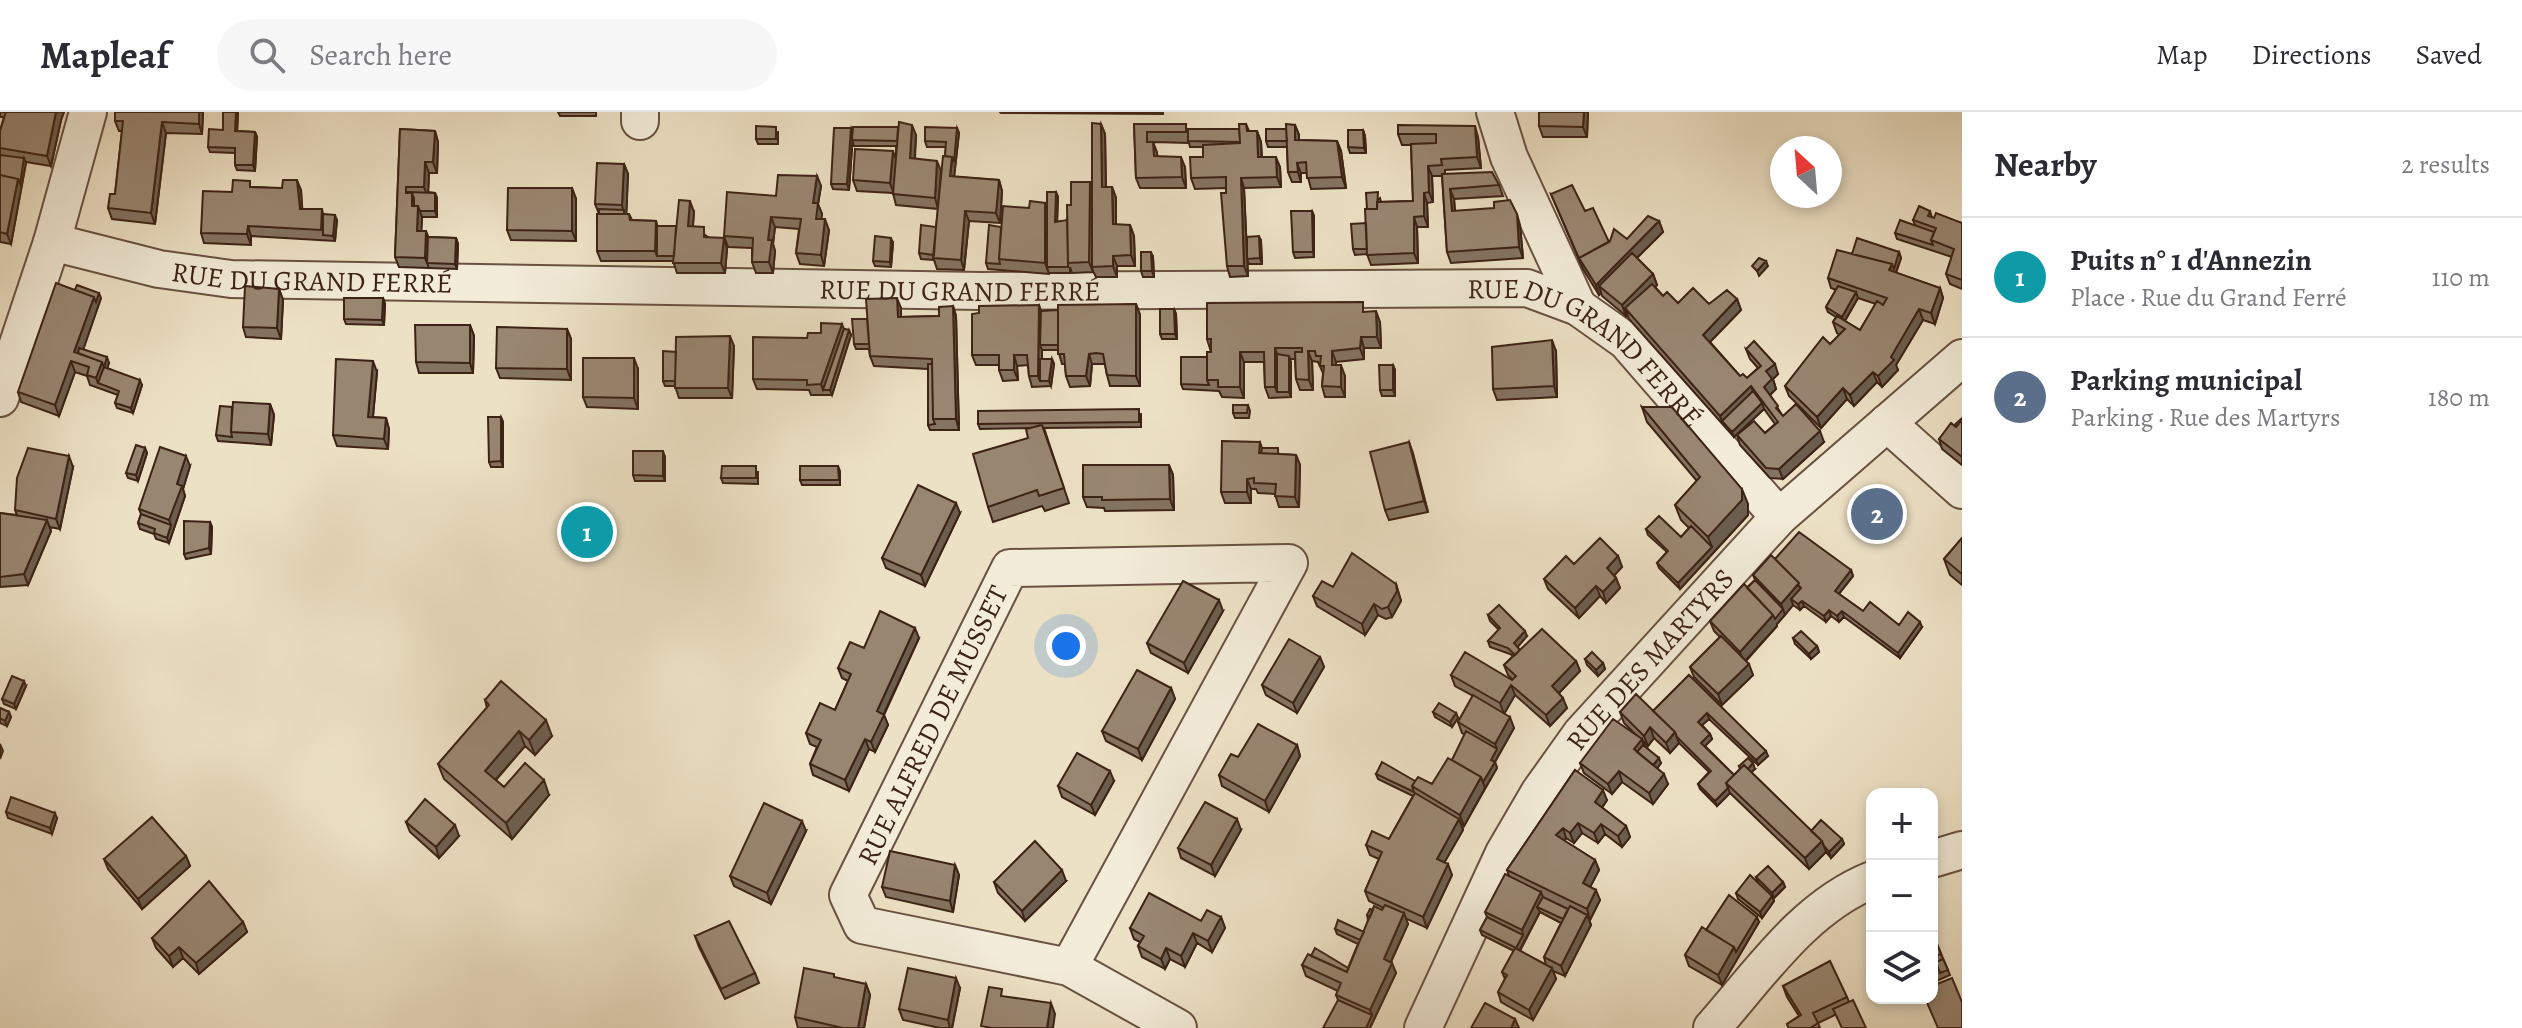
<!DOCTYPE html>
<html lang="en">
<head>
<meta charset="utf-8">
<style>
  :root { --surface:#fff; --page:#f7f7f7; --text:#2b2b33; --muted:#7c7c81; --line:#e1e1e2; --accent:#d93025 }
  body { margin:0; font-family:Alegreya,serif; background:var(--page); color:var(--text) }
  .controls { position:absolute; right:24px; bottom:24px; display:grid; overflow:hidden; border-radius:16px; box-shadow:0 4px 12px #0003 }
  .controls button { width:72px; height:72px; display:grid; place-items:center; padding:0; border:0; border-bottom:2px solid var(--line); background:var(--surface); color:var(--text); font:40px sans-serif }
  .compass { position:absolute; left:1770px; top:24px; width:72px; height:72px; border-radius:50%; background:var(--surface); box-shadow:0 4px 12px #0003; rotate:334deg }
  .you { position:absolute; left:1066px; top:534px; width:28px; height:28px; margin:-20px; border:6px solid #fff; border-radius:50%; background:#1a73e8; box-shadow:0 0 0 12px #1a73e833 }
  .badge { display:grid; place-items:center; width:52px; height:52px; border-radius:50%; background:var(--accent); color:#fff; font-size:26px; font-weight:700 }
  .pin { position:absolute; translate:-50% -50%; border:4px solid #fff; box-shadow:0 2px 8px #0006 }
  .list { margin:0; padding:0; list-style:none }
  h2 { display:flex; justify-content:space-between; align-items:center; height:104px; margin:0; padding:0 32px; font-size:34px }
  h2 small { font-size:26px; font-weight:400; color:var(--muted) }
  .list li { display:grid; grid-template-columns:52px 1fr auto; gap:24px; align-items:center; box-sizing:border-box; height:120px; padding:0 32px; border-top:2px solid var(--line) }
  .list b { display:block; font-size:30px; white-space:nowrap }
  .list p { margin:0; font-size:26px; white-space:nowrap; color:var(--muted) }
  .list em { font-size:26px; font-style:normal; color:var(--muted) }
  .icon { flex:none; width:44px; height:44px; fill:none; stroke:currentColor; stroke-width:2; stroke-linecap:round; stroke-linejoin:round }
  .map { position:relative; flex:none; width:1962px; height:916px; overflow:hidden }
  header { display:flex; align-items:center; gap:48px; box-sizing:border-box; height:112px; padding:0 40px; background:var(--surface); border-bottom:2px solid var(--line) }
  header strong { font-size:38px }
  nav { display:flex; gap:44px; margin-inline-start:auto; font-size:28px }
  .search { width:560px; height:72px; background:var(--page); display:flex; align-items:center; gap:20px; box-sizing:border-box; padding:0 28px; border-radius:44px; color:var(--muted); font-size:30px }
  main { display:flex }
  aside { flex:1; background:var(--surface) }
  .map>svg:first-child { display:block }
  .lines { fill:none; stroke-linecap:round; stroke-linejoin:round }
  .minor-casing { stroke:#695241; stroke-width:40 }
  .minor { stroke:#f3ecd9; stroke-width:36 }
  .wall { fill:#847361; stroke:#3d2315; stroke-width:2; fill-rule:evenodd }
  .shaded-wall { fill:#6b5e4f; stroke:#3d2315; stroke-width:2 }
  .building { fill:#998671; stroke:#3d2315; stroke-width:2 }
  .labels { text-anchor:middle; stroke-width:7; stroke-linejoin:round; paint-order:stroke }
  .street-label { font-size:28px; fill:#3d2315; stroke:#f3ecd9 }
</style>
</head>
<body>
<header>
<strong>Mapleaf</strong>
<div class="search"><svg class="icon" aria-label="search" viewBox="0 0 24 24"><circle cx="10" cy="10" r="6"/><path d="M15 15l6 6"/></svg>Search here</div>
<nav><a>Map</a><a>Directions</a><a>Saved</a></nav>
</header>
<main>
<div class="map">
<svg width="1962" height="916" viewBox="0 0 1962 916">
  <rect width="100%" height="100%" fill="#ede1c5"/>
  <filter id="stains"><feTurbulence type="fractalNoise" baseFrequency=".0025" numOctaves="4"/><feColorMatrix values="0 0 0 0 .2 0 0 0 0 .09 0 0 0 0 .02 0 0 0 .5 -.17"/></filter>
  <radialGradient id="worn" r=".72"><stop offset=".6" stop-color="#630" stop-opacity="0"/><stop offset="1" stop-color="#630" stop-opacity=".3"/></radialGradient>
  <g class="lines">
    <g class="minor-casing">
      <g id="minor">
        <path d="M1495 0 1509 45 1578 195"/>
        <path d="M640 9V0"/>
        <path id="s1" d="M52 130 159 157 231 167 981 179 1527 176 1578 195 1626 229 1779 405"/>
        <path d="M0 286 52 130 88 0"/>
        <path d="M1887 311 1962 378"/>
        <path d="M1932 747 1962 738"/>
        <path d="M1069 855 1289 451 1010 456 848 783 862 813 1069 855 1178 916"/>
        <path id="s2" d="M1423 916 1504 741 1539 681 1581 622 1779 405 1962 246"/>
        <path d="M1712 916C1759 863 1804 795 1872 768"/>
      </g>
    </g>
    <use href="#minor" class="minor"/>
  </g>
  <path class="wall" d="M0 0H64L61 8 51 54 26 50 11 132 0 130V19L4 5H0Z
    M115 0H203L202 22 166 21 155 112 112 107 108 96 115 82 122 19H119L115 9Z
    M223 0H238L237 19 255 20 257 25 255 59 237 58 235 53V41L210 40 208 35 223 18Z
    M558 0H596V4H560Z
    M1000 0H1163V2L1001 1Z
    M1588 0 1587 25H1543L1539 14Z
    M1101 12 1105 22 1106 75H1112L1116 86V113H1130L1134 124 1135 154H1117V165H1096L1093 159V160L1072 161 1070 155V161H1049V162L988 157 986 151 1001 115 1047 96 1056 80 1058 85 1057 110 1067 108 1071 93 1092 76Z
    M1134 12 1188 17H1239L1246 12 1249 19H1257L1261 30 1262 45 1280 55 1281 75 1244 76 1248 164 1230 165 1227 154 1226 76 1195 77 1191 66 1203 45V35H1190L1189 31 1153 30 1157 44 1185 55 1186 76H1140L1136 66Z
    M1295 13 1299 23V28L1337 29 1341 39 1346 76 1311 77 1307 61H1301V70H1292L1288 60 1287 35H1268L1266 29Z
    M1398 13 1478 25 1481 56 1445 58V62L1499 73 1503 84 1454 87 1455 99 1520 113 1523 146 1451 151 1447 140 1442 64H1432L1433 90 1427 91 1428 115H1417L1418 151 1371 153 1367 142 1355 143 1353 137 1366 111 1367 97 1380 86 1381 90 1413 89 1411 33H1402L1398 22Z
    M851 16 853 22 849 78 833 77 831 72Z
    M957 16 959 21 954 65 999 68 1002 79 1000 111 969 109 964 158 937 157 934 148 921 147 919 141 936 115 938 97 896 93 893 81 857 79 853 68 896 46V34H854L852 28 916 23 915 46 941 59 945 44 946 35H927L925 29Z
    M400 17 435 19 438 30 437 61H429L428 80 435 81 437 86V105H422L421 119 429 125 456 126 458 132 457 157 399 155 395 145Z
    M1363 18 1365 24 1366 41H1350L1348 35Z
    M778 20V32H758L756 27Z
    M624 52 628 62 626 102H629L632 108 656 109 657 114H676L694 100 693 114 708 125 727 137 725 161H677L673 149H601L597 139 599 102 595 92Z
    M817 64 821 74 818 92 822 102 821 107 829 118 824 154 800 152 796 141 799 117 775 115 773 132 775 139 773 161H756L752 150V136L728 135 724 124 776 84Z
    M252 75 301 78 302 97H322L323 102 337 108 335 129 251 124V133L204 131 201 121 232 80Z
    M572 76 576 87V129L511 128 507 118Z
    M1551 82 1585 99 1609 130 1627 127 1659 109 1663 120 1637 146 1653 162 1657 173 1655 175 1663 184 1678 191 1709 192 1737 187 1741 198 1710 230 1740 264 1747 266 1758 256 1750 247 1746 237 1778 262 1773 267 1776 277 1770 283 1782 303 1824 330 1783 367 1770 366 1740 333 1737 323 1765 321 1775 312 1764 297 1734 325 1629 207 1627 202 1626 204 1602 184 1601 181 1599 183 1583 157Z
    M1312 99 1314 104V145L1295 146 1293 140Z
    M1930 99 1932 106 1962 111V177L1950 172 1946 162 1952 145 1897 127 1895 121 1915 113 1913 108Z
    M1261 129 1262 152H1249L1247 147Z
    M893 131 891 155 875 154 873 149Z
    M1899 140 1901 146 1896 161 1940 176 1943 186 1935 212 1923 208 1896 253 1898 258 1882 275 1877 270 1854 294 1847 287 1821 316 1789 284 1785 274 1840 223 1837 221 1833 210 1836 205 1828 200 1826 195 1836 178 1831 176 1828 166 1852 142ZM1858 186 1876 192 1860 218 1845 209Z
    M1153 145 1154 165H1143L1141 159Z
    M279 177 283 188 281 227 246 225 243 215Z
    M101 186 83 237 109 251 107 256 142 273 133 301 117 296 115 291 118 283 90 273 87 264 75 260 59 304 21 290 18 280Z
    M383 186 385 192 384 213 346 212 344 207Z
    M1136 192 1140 203V274H1110L1107 263 1105 252H1092L1090 274 1070 275 1066 264 1065 252H1062L1058 238H1042V247H1052L1054 252 1051 274 1032 275 1029 264 1028 253 1017 254 1018 268 1003 269 999 258V253H976L972 243 1039 193 1041 199 1058 198Z
    M953 194 956 204 959 318H930L928 313V257L874 254 870 244 869 237H856L854 232 867 207 901 196V205L939 204Z
    M1174 197 1176 202 1177 227H1162L1160 222Z
    M1366 200 1380 210 1381 236H1364V247L1336 250V253L1345 264V285H1325L1322 274 1323 261 1318 250 1312 249 1313 278H1300L1296 267 1295 247H1290L1291 285 1269 286 1265 275 1264 250H1244V286L1222 285 1219 279 1183 277 1181 272 1211 240 1207 227Z
    M470 213 474 224 473 261H419L416 250Z
    M567 217 571 227V268L500 266 496 256Z
    M844 217 849 218 851 223 832 283H811L809 278 757 277 753 267 807 226Z
    M734 234 732 286H679L675 274H665L663 269 676 240Z
    M1556 239 1557 285 1497 288 1493 277Z
    M1393 253 1395 258V284H1382L1380 278Z
    M638 257V297L587 295 583 285Z
    M377 260 373 305 386 306 389 317 388 337 337 334 333 323Z
    M270 292 274 303 271 333 218 329 216 323 232 295Z
    M1248 293 1250 299 1249 306H1235L1233 301Z
    M1642 295 1748 392V403L1680 477 1659 456 1657 451 1667 440 1648 423 1646 417 1681 425 1689 416 1681 408 1675 393 1697 369 1647 310Z
    M1141 302V315L1044 316 1069 391 1045 399 1042 394 993 410 988 395 1028 326V316L980 317 978 312Z
    M501 305 503 310V355H491L489 350Z
    M1962 306V353L1942 337 1939 327Z
    M1260 330 1262 336 1280 342 1296 343 1300 353 1299 395H1279L1275 382 1258 381 1256 377H1251V391H1225L1221 380Z
    M1409 330 1428 400 1389 408 1385 398Z
    M145 336 147 341 138 369 128 366 126 361Z
    M665 345V369H635L633 363Z
    M1169 353 1173 363 1174 398 1105 399 1104 396 1087 395 1083 385Z
    M190 354 183 377 185 384 169 431 156 427 154 422 140 417 138 411 141 402 139 397Z
    M838 354 840 359V373H802L800 368Z
    M73 355 60 417 50 415 51 419 28 473 0 475V401L17 403 15 398Z
    M758 360V372L723 371 721 366Z
    M960 401 925 474 886 456 882 446Z
    M210 410 212 415 211 442 186 447 184 442Z
    M1962 426V473L1950 463 1944 447Z
    M1618 444 1622 455 1614 463 1616 466 1620 476 1606 491 1600 484 1579 506 1548 477 1544 467 1574 452Z
    M1775 447 1851 458 1853 464 1839 482 1863 499 1899 513 1922 515 1900 546 1844 505 1839 510 1831 504 1826 510 1804 494 1800 498 1793 493 1777 512V514L1746 549 1753 563 1722 593 1694 565 1690 555 1720 525 1714 519 1710 509 1755 468 1753 463Z
    M1396 472 1401 489 1392 505 1386 507 1378 503 1365 523 1317 494 1313 484 1333 475Z
    M1223 499 1188 561 1151 541 1147 531Z
    M1488 503 1527 524 1517 535 1520 538 1576 549 1580 559 1559 581 1567 596 1550 614 1515 583 1504 602 1514 616 1495 650 1497 656 1464 714 1461 712 1463 718 1444 751 1452 763 1427 816 1405 806 1408 812 1391 850 1396 861 1370 916 1338 888 1336 883 1338 879 1306 864 1302 853 1348 856 1358 832 1337 822 1335 817 1364 820 1368 808 1367 803 1373 798H1382L1384 796 1369 789 1365 779 1379 747 1370 743 1366 733 1389 727 1413 684 1378 667 1376 662 1432 672 1452 648 1465 623 1462 621 1458 610 1473 584 1455 574 1451 563 1513 568 1508 563 1504 553 1513 544 1510 542 1490 535 1488 529 1499 518 1490 509Z
    M919 526 884 603 888 613 875 640 869 637 849 679 813 663 810 652 817 635 810 632 806 621 835 598 848 569 842 566 838 556 864 536Z
    M1793 526 1817 534 1819 540 1811 547 1795 532Z
    M1320 545 1324 555 1297 601 1266 583 1262 573Z
    M1585 547 1603 551 1605 557 1598 564 1587 553Z
    M1689 563 1768 644 1758 653 1709 607 1702 613 1710 622 1712 627 1705 634 1734 663 1740 657 1739 654 1755 657 1751 660 1811 719 1842 727 1844 732 1831 746 1826 740 1809 757 1730 681 1717 694 1700 677 1698 672 1709 660 1679 631 1670 641 1654 626 1648 634 1642 628 1644 633 1661 651 1657 656 1668 672 1653 692 1622 670 1612 682 1584 661 1580 651 1639 626 1624 611 1620 600 1653 599Z
    M26 574 16 597 4 592 2 587Z
    M1171 576 1175 587 1142 648 1106 629 1102 619Z
    M485 588 552 624 535 643 525 634 496 668 504 675 549 683 512 727 444 667 438 652 487 596Z
    M0 596 9 600 11 605 7 614 0 611Z
    M1433 600 1456 601 1458 606 1452 615 1435 605Z
    M1297 633 1300 644 1269 700 1222 674 1219 663 1238 645Z
    M1575 658 1607 688 1602 696 1626 714 1630 725 1622 735 1605 722 1598 731 1582 721 1574 731 1566 726 1564 729 1595 748 1599 758 1590 775 1600 788 1590 808 1589 807 1591 813 1565 864 1553 859 1556 867 1533 908 1501 890 1498 880 1505 867 1502 860 1514 839 1482 823 1480 818 1487 805 1485 800 1509 764 1507 758ZM1540 800 1561 811 1544 845 1546 853 1520 839Z
    M1114 669 1095 703 1062 685 1058 674Z
    M6 700 57 706 52 722 8 706Z
    M406 710 459 724 439 746 410 720Z
    M1241 718 1215 764 1181 746 1178 736Z
    M806 719 771 792 734 774 730 764Z
    M186 744 190 754 142 797 108 757 104 747Z
    M955 753 959 763 953 800 886 785 882 775Z
    M1756 765 1783 770 1785 775 1774 786 1773 784 1774 789 1762 806 1738 787 1736 781 1758 770Z
    M1066 769 1025 809 998 781 994 770Z
    M1221 805 1225 816 1212 840 1197 831 1185 855 1170 847 1165 857 1142 845 1138 834 1140 830 1134 827 1130 816 1201 809Z
    M243 810 247 820 199 862 183 846 173 855 156 836 152 826Z
    M1759 810 1722 873 1689 854 1685 843 1706 818Z
    M1932 820 1950 863 1932 871Z
    M695 824 755 861 759 871 725 887 699 835Z
    M836 866 866 872 870 883 864 916H798L795 905Z
    M1783 874 1847 885 1849 890 1835 903 1818 911 1820 916H1789L1787 912 1799 904 1787 885Z
    M960 876 952 916H940L903 908 899 897Z"/>
  <path class="shaded-wall" d="M56 0H64L61 8 51 54 47 44Z
    M199 0H203L202 22 199 12Z
    M236 0H238L237 24 235 19Z
    M1584 0H1588L1587 25 1583 15Z
    M162 10 166 21 155 112 151 101Z
    M1101 12 1105 22 1106 85 1102 75Z
    M912 13 916 23 914 56 910 46Z
    M1295 13 1299 23V38L1295 28Z
    M1475 14 1478 25 1481 56 1477 45Z
    M851 16 853 22 849 78 847 72Z
    M957 16 959 21 953 75 950 64Z
    M1363 18 1365 24 1366 41 1364 36Z
    M435 19 438 30 437 61 433 50Z
    M1257 19 1261 30 1262 56 1258 45Z
    M255 20 257 25 255 59 253 53Z
    M1337 29 1341 39 1346 76 1342 65Z
    M1153 30 1157 40 1158 55 1154 44Z
    M893 39 897 50 894 82 890 71Z
    M1181 45 1185 55 1186 76 1182 65Z
    M1276 45 1280 55 1281 75 1277 65Z
    M24 46 26 51 11 132 7 122 18 67Z
    M937 49 941 59 938 97 935 86Z
    M425 50 429 61 428 86 424 75Z
    M1297 51 1301 61V70L1298 60Z
    M624 52 628 62 626 113 622 93Z
    M1428 54 1432 64 1433 90 1429 80Z
    M817 64 821 74 818 92 822 102 820 117 816 107 813 91Z
    M1241 66 1244 76 1248 164 1244 154Z
    M297 68 301 78 303 107 300 97Z
    M999 68 1002 79 1000 111 996 101Z
    M1090 70 1094 81 1092 155 1093 160 1089 150Z
    M1112 75 1116 86V123L1113 112Z
    M572 76 576 87V129L572 119Z
    M1450 77 1454 87 1456 110 1452 99Z
    M1056 80 1058 85 1057 115 1055 110Z
    M435 81 437 86V105L435 99Z
    M1424 81 1427 91 1428 115 1424 104Z
    M690 89 694 100 692 124 688 114Z
    M1045 91 1049 101 1047 155 1049 162 1045 151Z
    M418 94 422 105 421 129 417 119Z
    M965 99 969 109 964 158 961 148Z
    M1312 99 1314 104V145L1313 140Z
    M1517 102 1520 113 1523 146 1519 135Z
    M335 103 337 108 335 129 333 124Z
    M771 105 775 115 773 132 775 139 773 161 769 150 768 128Z
    M1414 105 1417 115 1418 151 1414 141Z
    M825 107 829 118 824 154 821 143Z
    M656 109 659 119 657 144 655 139Z
    M1659 109 1663 120 1604 178 1599 174 1601 181 1599 183 1596 173Z
    M1130 113 1134 124 1135 154 1131 143Z
    M248 114 251 124V133L247 122Z
    M426 119 430 129 427 151 429 156 425 146Z
    M1259 124 1261 129 1262 152 1260 146Z
    M456 126 458 132 457 157 455 152Z
    M724 126 727 137 725 161 721 151Z
    M891 126 893 131 891 155 890 150Z
    M1151 140 1153 145 1154 165 1152 159Z
    M1899 140 1901 146 1893 169 1889 158Z
    M1113 144 1117 154V165L1113 154Z
    M1766 149 1768 154 1759 164 1757 159Z
    M1653 162 1657 173 1629 201 1625 196 1627 202 1626 204 1622 193Z
    M1940 176 1943 186 1935 212 1931 201Z
    M279 177 283 188 281 227 277 216Z
    M1856 180 1858 186 1844 210 1842 205Z
    M99 181 101 186 80 247 74 240 94 185Z
    M383 186 385 192 384 213 382 208Z
    M897 186 901 196V215L898 205Z
    M1737 187 1741 198 1707 233 1703 223Z
    M1136 192 1140 203V274L1136 264Z
    M1039 193 1042 204 1040 233 1042 238V269H1040L1038 264Z
    M953 194 956 204 959 318 956 307Z
    M1174 197 1176 202 1177 227 1175 222Z
    M1919 197 1923 208 1896 253 1898 258 1882 275 1878 264Z
    M1376 199 1380 210 1381 236 1377 225Z
    M842 212 846 222 823 278 821 272Z
    M470 213 474 224 473 261 470 251Z
    M567 217 571 227V268L567 257Z
    M849 218 851 223 832 283 830 278Z
    M730 224 734 234 732 286 728 276Z
    M1361 225 1364 236V247L1360 236Z
    M1552 228 1556 239 1557 285 1554 274Z
    M1275 236 1279 247 1277 280 1275 275Z
    M1308 239 1312 249 1313 278 1309 268Z
    M1332 239 1336 250 1335 264 1332 253Z
    M1240 240 1244 250V286L1240 275Z
    M1089 242 1092 252 1090 274 1086 264Z
    M1014 243 1017 254 1018 268 1014 258Z
    M1289 244 1291 250V285L1289 280Z
    M107 245 109 251 101 272 98 271 96 266 102 250Z
    M634 246 638 257V297L634 286Z
    M1052 247 1054 252 1051 274 1049 269Z
    M71 249 75 260 59 304 55 293Z
    M373 249 377 260 372 315 368 305Z
    M1775 252 1778 262 1773 267 1776 277 1767 286 1764 275 1766 259Z
    M1341 253 1345 264V285L1341 275Z
    M1393 253 1395 258V284L1393 278Z
    M1873 260 1877 270 1854 294 1850 283Z
    M140 268 142 273 133 301 131 296Z
    M1751 274 1755 285 1722 309 1720 304Z
    M1843 276 1847 287 1821 316 1817 305Z
    M1762 291 1764 297 1734 325 1732 320Z
    M270 292 274 303 271 333 268 322Z
    M501 305 503 310V355L501 349Z
    M386 306 389 317 388 337 384 327Z
    M1820 319 1824 330 1783 367 1779 357Z
    M1409 330 1413 341 1428 400 1424 389Z
    M145 336 147 341 138 369 136 363Z
    M663 339 665 345V369L663 364Z
    M1296 343 1300 353 1299 395 1295 385Z
    M69 344 73 355 60 417 56 407Z
    M186 344 190 354 183 377 185 384 169 431 167 426 171 413 169 408 177 372Z
    M1169 353 1173 363 1174 398 1170 387Z
    M1247 367 1251 377V391L1247 380Z
    M1742 377 1748 392V403L1680 477 1678 471 1712 435 1708 425Z
    M956 391 960 401 925 474 921 463Z
    M47 408 51 419 28 473 24 462Z
    M210 410 212 415 211 442 209 436Z
    M1618 444 1622 455 1611 467 1607 456Z
    M1851 458 1853 464 1837 484 1835 479Z
    M1616 466 1620 476 1606 491 1603 480Z
    M1799 471 1803 482 1791 487 1793 493 1785 503 1781 492Z
    M1396 472 1401 489 1392 505 1388 495Z
    M1596 474 1600 484 1579 506 1575 496Z
    M1219 488 1223 499 1188 561 1184 551Z
    M1802 489 1804 494 1800 498 1798 492Z
    M1374 492 1378 503 1365 523 1362 512Z
    M1783 497 1785 503 1777 512V514L1744 550 1740 540 1773 503Z
    M1829 498 1831 504 1826 510 1824 504Z
    M1842 499 1844 505 1839 510 1837 504Z
    M1920 510 1922 515 1900 546 1898 541Z
    M915 516 919 526 881 608 884 603 888 613 875 640 871 630 877 599Z
    M1525 519 1527 524 1516 537 1514 531Z
    M1817 534 1819 540 1811 547 1809 542Z
    M1320 545 1324 555 1297 601 1293 591Z
    M1576 549 1580 559 1555 585 1552 574Z
    M1603 551 1605 557 1598 564 1596 558Z
    M1749 552 1753 563 1722 593 1718 582Z
    M24 569 26 574 16 597 14 592Z
    M1511 573 1515 583 1504 602 1500 591Z
    M1171 576 1175 587 1142 648 1138 637Z
    M1563 586 1567 596 1550 614 1546 603Z
    M9 600 11 605 7 614 5 609Z
    M1456 601 1458 606 1452 615 1450 610Z
    M1707 601 1709 607 1700 615 1698 610Z
    M1510 605 1514 616 1493 653 1491 648 1497 637 1495 632Z
    M546 608 552 624 535 643 529 628Z
    M1650 615 1654 626 1648 634 1644 624Z
    M519 619 525 634 490 674 485 659Z
    M1675 620 1679 631 1670 641 1666 631Z
    M1710 622 1712 627 1703 636 1701 631Z
    M865 627 869 637 849 679 845 668Z
    M1642 627 1645 638 1639 645 1634 637Z
    M0 632 3 639 0 647Z
    M1297 633 1300 644 1269 700 1265 689Z
    M1766 639 1768 644 1758 653 1756 648Z
    M1659 646 1661 651 1654 661 1652 655Z
    M1495 650 1497 656 1485 676 1483 670Z
    M1753 651 1755 657 1746 665 1744 660Z
    M1110 659 1114 669 1095 703 1091 693Z
    M1619 659 1622 670 1612 682 1608 672Z
    M1664 662 1668 672 1653 692 1649 681Z
    M1481 665 1485 676 1464 714 1460 703Z
    M544 668 549 683 512 727 506 711Z
    M1728 676 1730 681 1717 694 1715 689Z
    M1603 678 1607 688 1598 701 1595 690Z
    M55 701 57 706 52 722 50 716Z
    M1237 707 1241 718 1215 764 1211 753Z
    M1459 707 1463 718 1440 758 1437 747Z
    M802 709 806 719 771 792 767 781Z
    M1578 711 1582 721 1574 731 1570 721Z
    M1601 712 1605 722 1598 731 1594 721Z
    M455 713 459 724 439 746 436 735Z
    M1626 714 1630 725 1622 735 1618 724Z
    M1563 716 1566 726 1560 734 1556 723Z
    M1842 727 1844 732 1831 746 1829 740Z
    M1822 729 1826 740 1809 757 1805 746Z
    M186 744 190 754 142 797 138 787Z
    M1595 748 1599 758 1587 781 1583 771Z
    M1448 752 1452 763 1427 816 1423 805Z
    M955 753 959 763 953 800 950 789Z
    M1062 758 1066 769 1025 809 1022 799Z
    M1783 770 1785 775 1774 786 1772 781Z
    M1596 778 1600 788 1590 808 1587 797Z
    M1541 780 1545 790 1537 795 1540 800 1518 841 1516 836 1523 823 1522 818Z
    M1772 784 1774 789 1762 806 1760 800Z
    M1404 801 1408 812 1387 858 1384 847Z
    M1587 803 1591 813 1565 864 1561 854Z
    M1221 805 1225 816 1212 840 1208 829Z
    M1757 805 1759 810 1722 873 1718 863 1734 835Z
    M243 810 247 820 199 862 196 851Z
    M1193 821 1197 831 1185 855 1181 844Z
    M179 835 183 846 173 855 169 844Z
    M1166 836 1170 847 1165 857 1161 847Z
    M1392 851 1396 861 1370 916H1366L1372 903 1370 898Z
    M1552 856 1556 867 1533 908 1529 898Z
    M956 866 960 876 952 916H950L948 908Z
    M866 872 870 883 864 916H858Z
    M1051 891 1055 902 1053 916H1047Z
    M1515 907 1519 916H1511Z"/>
  <path class="building" d="M6 0H56L47 44 0 36V19Z
    M115 0H199V12L162 10 151 101 108 96 110 82H115L123 9H115Z
    M223 0H236L235 19 255 20 253 53H235V36L208 35 209 17 223 18Z
    M1539 0H1584L1583 15 1539 14Z
    M899 10 912 13 910 46 937 49 935 86 893 82Z
    M1092 11 1101 12 1102 75H1112L1113 112 1130 113 1131 143 1113 144V154L1092 155Z
    M1134 12H1186V20H1147V30H1153L1154 44 1181 45 1182 65 1136 66Z
    M1239 12H1246L1247 19H1257L1258 45H1276L1277 65 1241 66 1244 154H1227L1221 81H1226V65L1191 66 1190 45H1203V33L1240 31Z
    M1286 12 1295 13V28L1337 29 1342 65 1307 66 1306 50 1297 51 1298 60H1288Z
    M1398 13 1475 14 1477 45 1441 47 1442 53 1428 54 1429 80 1424 81V104L1414 105V141L1367 143 1365 97H1377V90L1413 89 1411 32 1436 31V22H1398Z
    M756 14 776 15V27H756Z
    M853 15H898L897 29 852 28Z
    M925 15 957 16 954 50 952 45 945 44 946 30 925 29Z
    M834 16H851L847 72H831Z
    M400 17 435 19 433 50H425L424 75H406V81H412V94H418L417 119H426L425 146 395 145Z
    M1188 17H1239L1240 30 1188 29Z
    M1266 17H1286L1287 29H1266Z
    M1348 18H1363L1364 36 1348 35Z
    M855 37 893 39 890 71 853 68Z
    M0 43 24 46 20 72 18 67 0 63Z
    M943 44 952 45 950 64 999 68 996 101 965 99 961 148 933 146Z
    M597 51 624 52 622 93 595 92Z
    M1492 60 1499 73 1450 77 1452 99 1494 96V90L1510 88 1517 102 1519 135 1447 140 1442 62Z
    M0 63 18 67 7 122 0 120Z
    M778 63 817 64 813 91H818L816 107H825L821 143 796 141 801 107 771 105 768 128H772L769 150H752L753 126 724 124 727 80 776 84Z
    M233 68 250 69V75L282 76 283 68H297L300 97H322L321 118 248 114 247 122 201 121 203 79 232 80Z
    M1071 70H1090L1089 150 1068 151 1067 93H1071Z
    M1572 73 1585 99 1593 96 1609 130 1579 146 1581 151 1551 82Z
    M508 76H572V119L507 118Z
    M408 80 435 81V99H420L418 94H414V86L412 81H408Z
    M1047 80H1056L1055 110 1067 108 1068 155H1047Z
    M1378 80 1377 97H1367L1366 81Z
    M679 88 690 89 688 114 704 115V125L724 126 721 151H673Z
    M1030 89 1045 91V151L999 147 1003 94 1029 96Z
    M1919 94 1930 99 1928 104 1934 106 1936 101 1962 111V168L1946 162 1954 137 1931 128 1936 116 1913 108Z
    M599 97 624 98V102H599Z
    M1291 99H1312L1313 140H1293Z
    M323 102 335 103 333 124 323 123Z
    M597 102H629L630 108 656 109 655 139H597Z
    M1648 104 1659 109 1596 173 1579 146 1610 129 1614 117 1627 127Z
    M1900 108 1934 120 1931 128 1933 133 1895 121Z
    M1366 111 1367 137H1353L1351 112Z
    M921 113 936 115 934 143 919 141Z
    M989 113 1001 115 999 147 1000 152 986 151Z
    M657 114H676L674 144H657Z
    M875 124 891 126 890 150 873 149Z
    M1259 124 1260 146 1247 147V125Z
    M428 125 456 126 455 152 427 151Z
    M1857 126 1899 140 1894 157 1892 152 1852 142Z
    M1837 138 1892 152 1889 158 1940 176 1931 201 1919 197 1891 245 1894 248 1878 264 1873 260 1850 283 1843 276 1817 305 1785 274 1823 225 1830 232 1845 217 1833 210 1837 204 1860 218 1877 189 1883 193 1887 186 1828 166Z
    M1141 140H1151L1152 159H1141Z
    M1632 141 1653 162 1622 193 1599 174Z
    M1759 146 1766 149 1757 159 1752 154Z
    M56 171 94 185 74 240 102 250 96 266 87 263 89 255 71 249 55 293 18 280Z
    M1652 172 1663 184 1667 180 1678 191 1693 176 1709 192 1727 178 1737 187 1703 223 1740 264 1743 262 1747 266 1761 254 1746 237 1754 229 1775 252 1766 259 1772 267 1764 275 1778 294 1776 296 1783 304 1796 292 1820 319 1779 357 1766 356 1737 323 1754 309 1765 321 1778 310 1751 274 1720 304 1625 196Z
    M77 173 99 181 96 190 94 185 75 178Z
    M245 174 279 177 277 216 243 215Z
    M1838 174 1856 180 1842 205 1826 195Z
    M344 186H383L382 208 344 207Z
    M897 186 898 205 939 204V195L953 194 956 307H933L932 247 870 244 866 187Z
    M1363 190V200L1376 199 1377 225H1361L1360 236 1332 239V253H1341V275L1322 274 1324 254H1320L1321 244H1316L1315 239H1308L1309 268 1296 267 1295 240H1302V236H1275V275H1265L1264 240H1240V275H1218V268H1207V240H1211V227H1207V191Z
    M1136 192V264L1107 263 1103 242 1096 241 1089 242 1086 264H1066L1064 242H1058V193Z
    M1039 193 1038 264H1029L1027 243H1014V258H999V243H972V202L979 201V194Z
    M1160 197H1174L1175 222H1160Z
    M1058 198V233H1040L1041 199Z
    M852 207H867L869 232H854Z
    M821 211 842 212 821 272 807 273V268L753 267V225L807 226 808 221H821Z
    M415 213H470V251L416 250Z
    M497 215 567 217V257L496 256Z
    M844 217 849 218 830 278H823Z
    M730 224 728 276H675L676 225Z
    M1552 228 1554 274 1493 277 1492 235Z
    M79 236 107 245 104 255 102 250 78 241Z
    M663 239 676 240 675 269H663Z
    M1277 242 1289 244V280H1277Z
    M1181 245H1207V268L1209 273 1181 272Z
    M583 246H634V286L583 285Z
    M336 247 373 249 368 305 386 306 384 327 333 323Z
    M1040 247H1052L1049 269H1040Z
    M928 252H932L933 307 935 312 928 313Z
    M1379 253H1393V278H1380Z
    M104 255 140 268 131 296 115 291 119 279 98 271Z
    M1753 279 1762 291 1732 320 1722 309Z
    M233 290 270 292 268 322 231 320Z
    M1233 293H1248L1247 301H1233Z
    M220 294 232 295 231 320 232 325 216 323Z
    M1642 295H1672L1742 377V388L1708 425 1675 393 1700 365Z
    M1139 297V310L978 312V299Z
    M488 305H501V349L489 350Z
    M1962 308V345L1939 327 1951 311 1956 315Z
    M1042 313 1064 376 1039 384 1037 378 988 395 973 342 1028 326 1026 317Z
    M1222 329 1260 330 1259 341 1296 343 1295 385 1275 384 1276 372 1254 371V366L1247 367V380H1221Z
    M1409 330 1424 389 1385 398 1370 340Z
    M136 333 145 336 136 363 126 361Z
    M160 335 186 344 177 372 182 374 169 408 139 397Z
    M28 336 69 344 56 407 15 398 17 366Z
    M1262 336H1278V342L1261 341Z
    M633 339H663V364L633 363Z
    M1083 353H1169L1170 387 1102 388V385H1083Z
    M722 354H756V366H721Z
    M800 354H838L839 368H800Z
    M918 373 956 391 921 463 882 446Z
    M0 401 47 408 24 462 0 465Z
    M141 402 171 413 167 426 154 421 155 417 138 411Z
    M1659 404 1681 425 1691 414 1712 435 1678 471 1657 451 1668 439 1646 417Z
    M184 409 210 410 209 436 184 442Z
    M1799 420 1851 458 1835 479 1863 499 1870 490 1899 513 1908 500 1920 510 1898 541 1842 499 1837 504 1829 498 1824 504 1802 489 1798 492 1791 487 1801 476 1798 473 1799 471 1775 447Z
    M1600 426 1618 444 1607 456 1616 466 1603 480 1596 474 1575 496 1544 467 1566 444 1574 452Z
    M1962 426V462L1944 447Z
    M1352 441 1396 472 1397 479 1388 495 1382 497 1374 492 1362 512 1313 484 1322 469 1333 475Z
    M1771 443 1799 471 1781 492 1753 463Z
    M1755 468 1783 497 1775 507 1773 503 1747 476Z
    M1183 469 1219 488 1184 551 1147 531Z
    M1744 472 1773 503 1740 540 1710 509Z
    M1499 493 1525 519 1514 531 1520 538 1515 543 1508 536 1488 529 1500 516 1488 503Z
    M880 499 915 516 877 599 884 603 871 630 865 627 845 668 810 652 821 628 806 621 820 591 835 598 851 562 838 556 850 530 864 536Z
    M1542 517 1576 549 1552 574 1563 586 1546 603 1511 573 1500 591 1451 563 1465 540 1512 568 1516 564 1504 553Z
    M1801 519 1817 534 1809 542 1793 526Z
    M1721 524 1749 552 1718 582 1690 555Z
    M1289 527 1320 545 1293 591 1262 573Z
    M1592 540 1603 551 1596 558 1585 547Z
    M1137 558 1171 576 1138 637 1102 619Z
    M1689 563 1766 639 1756 648 1707 601 1698 610 1710 622 1701 631 1734 663 1726 671 1728 676 1715 689 1698 672 1711 659 1677 625 1675 620 1653 599Z
    M12 564 24 569 14 592 2 587Z
    M501 569 546 608 529 628 519 619 485 659 504 675 525 651 544 668 506 711 438 652 489 593 485 588Z
    M1636 582 1675 620 1666 631 1650 615 1644 624 1620 600Z
    M1473 583 1510 605 1495 632 1458 610Z
    M1439 591 1456 601 1450 610 1433 600Z
    M0 596 9 600 5 609 0 606Z
    M1613 607 1642 627 1634 637 1664 662 1649 681 1619 659 1608 672 1580 651Z
    M1258 612 1297 633 1265 689 1219 663 1231 642 1238 645Z
    M1466 619 1497 637 1491 648 1495 650 1483 670 1481 665 1452 648Z
    M1643 633 1659 646 1653 653 1637 640Z
    M1077 641 1110 659 1091 693 1058 674Z
    M1448 646 1481 665 1460 703 1412 674 1418 665 1432 672Z
    M1748 646 1753 651 1748 657 1744 653 1741 656 1739 654Z
    M1382 650 1415 669 1412 674 1414 680 1376 662Z
    M1744 653 1822 729 1805 746 1726 671Z
    M1575 658 1603 678 1595 690 1626 714 1618 724 1601 712 1594 721 1578 711 1570 721 1563 716 1556 723 1595 748 1583 771 1596 778 1587 797 1507 758Z
    M1415 681 1459 707 1437 747 1448 752 1423 805 1365 779 1382 740 1366 733 1372 719 1389 727Z
    M11 685 55 701 50 716 6 700Z
    M425 687 455 713 436 735 406 710Z
    M1205 690 1237 707 1211 753 1178 736Z
    M764 691 802 709 767 781 730 764Z
    M152 705 186 744 138 787 104 747Z
    M1821 708 1842 727 1829 740 1824 734 1822 729 1811 719Z
    M1035 729 1062 758 1022 799 994 770Z
    M890 739 955 753 950 789 882 775Z
    M1768 754 1783 770 1772 781 1756 765Z
    M1505 762 1541 780 1522 818 1485 800Z
    M1750 763 1772 784 1760 800 1736 781Z
    M209 769 243 810 196 851 179 835 169 844 152 826Z
    M1149 781 1201 809 1207 798 1221 805 1208 829 1193 821 1181 844 1166 836 1161 847 1138 834 1144 824 1130 816Z
    M1729 783 1757 805 1736 840 1734 835 1706 818Z
    M1543 785 1568 797 1563 807 1537 795Z
    M1385 793 1404 801 1384 847 1392 851 1370 898 1336 883 1341 871 1302 853 1308 842 1347 860 1374 794 1382 798Z
    M1570 794 1587 803 1561 854 1544 845Z
    M1370 797 1373 798 1370 805 1367 803Z
    M1487 805 1523 823 1516 836 1480 818Z
    M1338 808 1364 820 1360 828 1335 817Z
    M729 809 755 861 721 877 695 824Z
    M1702 815 1734 835 1718 863 1685 843Z
    M1932 820 1941 842 1934 845 1938 856 1932 858Z
    M1315 836 1348 856 1347 860 1311 844Z
    M1515 836 1552 856 1529 898 1498 880 1507 863 1502 860Z
    M1943 847 1948 858 1940 861 1936 850Z
    M1830 849 1847 885 1813 901 1818 911 1810 916H1789L1787 912 1801 903 1783 874Z
    M804 856 834 862V865L866 872 858 916H843L795 905Z
    M908 856 956 866 948 908 899 897Z
    M1952 866 1962 890V916H1938L1925 886H1932V874Z
    M989 875 1002 877 1001 884 1051 891 1047 916H992L981 914Z
    M1338 888 1372 903 1366 916H1323Z
    M1853 888 1866 916H1842L1833 897Z
    M1485 891 1515 907 1511 916H1471Z"/>
  <g class="labels">
    <g class="street-label">
      <text dy="10" stroke="none"><textPath href="#s1" startOffset="264">RUE DU GRAND FERRÉ</textPath></text>
      <text dy="10" stroke="none"><textPath href="#s1" startOffset="912">RUE DU GRAND FERRÉ</textPath></text>
      <text dy="10" stroke="none"><textPath href="#s1" startOffset="1560">RUE DU GRAND FERRÉ</textPath></text>
      <text dy="10" stroke="none"><textPath href="#s2" startOffset="436">RUE DES MARTYRS</textPath></text>
      <text transform="translate(932 613) rotate(-64)" y="10">RUE ALFRED DE MUSSET</text>
    </g>
  </g>
  <rect width="100%" height="100%" filter="url(#stains)"/>
  <rect width="100%" height="100%" fill="url(#worn)"/>
</svg>
<div class="controls">
<button>+</button>
<button>−</button>
<button><svg class="icon" aria-label="layers" viewBox="0 0 24 24"><path d="M12 4l9 5-9 5-9-5zM3 14l9 5 9-5"/></svg></button>
</div>
<svg class="compass" viewBox="-18 -18 36 36"><path d="M0-13l5 13h-10z" fill="#e53935"/><path d="M0 13l5-13h-10z" fill="#7c7c81"/></svg>
<div class="you"></div>
<div class="pin badge" style="left:587px;top:420px;background:#0f9aa8">1</div>
<div class="pin badge" style="left:1877px;top:402px;background:#5c6f8a">2</div>
</div>
<aside>
<h2>Nearby<small>2 results</small></h2>
<ul class="list">
<li><span class="badge" style="background:#0f9aa8">1</span><div><b>Puits n° 1 d'Annezin</b><p>Place · Rue du Grand Ferré</p></div><em>110 m</em></li>
<li><span class="badge" style="background:#5c6f8a">2</span><div><b>Parking municipal</b><p>Parking · Rue des Martyrs</p></div><em>180 m</em></li>
</ul>
</aside>
</main>
</body>
</html>
